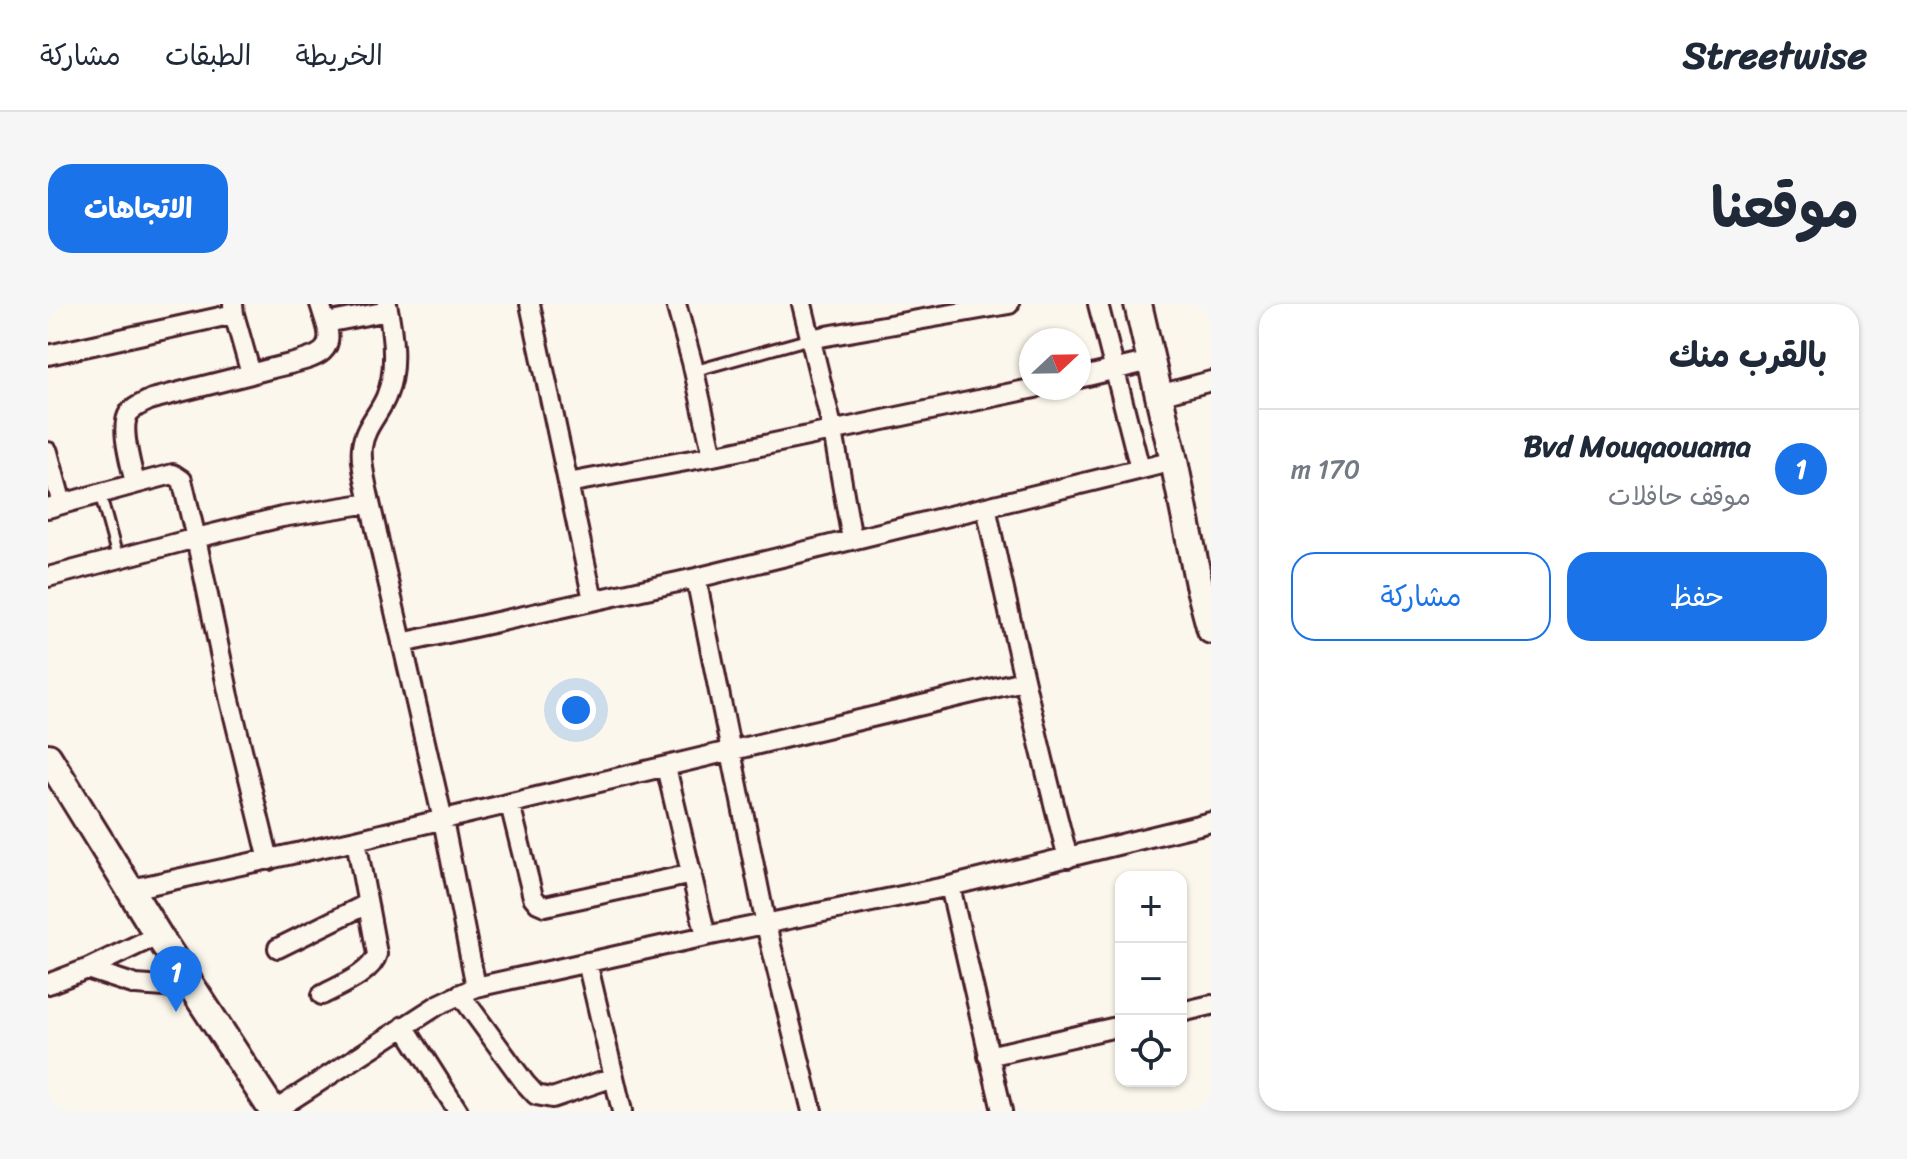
<!DOCTYPE html>
<html lang="ar">
<head>
<meta charset="utf-8">
<style>
  :root { --surface:#fff; --page:#f6f6f7; --text:#1f2937; --muted:#747a83; --line:#e0e1e3; --accent:#1a73e8 }
  body { margin:0; font-family:Sriracha,"Playpen Sans Arabic",sans-serif; background:var(--page); color:var(--text); direction:rtl }
  .controls { position:absolute; right:24px; bottom:24px; display:grid; overflow:hidden; border-radius:16px; box-shadow:0 2px 6px #0004 }
  .controls button { width:72px; height:72px; display:grid; place-items:center; padding:0; border:0; border-bottom:2px solid var(--line); background:var(--surface); color:var(--text); font:40px sans-serif }
  .compass { position:absolute; left:971px; top:24px; width:72px; height:72px; border-radius:50%; background:var(--surface); box-shadow:0 2px 6px #0004; rotate:68deg }
  .you { position:absolute; left:528px; top:406px; width:28px; height:28px; margin:-20px; border:6px solid #fff; border-radius:50%; background:#1a73e8; box-shadow:0 0 0 12px #1a73e833 }
  .badge { display:grid; place-items:center; width:52px; height:52px; border-radius:50%; background:var(--accent); color:#fff; font-size:26px; font-weight:700 }
  .pin { position:absolute; translate:-50% -66px; filter:drop-shadow(0 2px 4px #0008) }
  .pin::after { content:''; position:absolute; top:42px; width:28px; height:24px; background:inherit; clip-path:polygon(0 0,100% 0,50% 100%) }
  .list { margin:0; padding:0; list-style:none }
  h2 { display:flex; justify-content:space-between; align-items:center; height:104px; margin:0; padding:0 32px; font-size:34px }
  h2 small { font-size:26px; font-weight:400; color:var(--muted) }
  .list li { display:grid; grid-template-columns:52px 1fr auto; gap:24px; align-items:center; box-sizing:border-box; height:120px; padding:0 32px; border-top:2px solid var(--line) }
  .list b { display:block; font-size:30px; white-space:nowrap }
  .list p { margin:0; font-size:26px; white-space:nowrap; color:var(--muted) }
  .list em { font-size:26px; font-style:normal; color:var(--muted) }
  .actions { display:flex; gap:16px; padding:24px 32px }
  .actions a { flex:1; padding:18px 0; border:2px solid var(--accent); border-radius:24px; text-align:center; font-size:28px; color:var(--accent) }
  .actions .main { background:var(--accent); color:#fff }
  .icon { flex:none; width:44px; height:44px; fill:none; stroke:currentColor; stroke-width:2; stroke-linecap:round; stroke-linejoin:round }
  .map { position:relative; flex:none; width:1163px; height:807px; overflow:hidden; direction:ltr; border-radius:24px }
  header { display:flex; align-items:center; gap:48px; box-sizing:border-box; height:112px; padding:0 40px; background:var(--surface); border-bottom:2px solid var(--line) }
  header strong { font-size:38px }
  nav { display:flex; gap:44px; margin-inline-start:auto; font-size:28px }
  .intro { display:flex; align-items:center; justify-content:space-between; box-sizing:border-box; height:192px; padding:0 48px }
  h1 { margin:0; font-size:56px }
  .button { padding:20px 36px; border-radius:24px; background:var(--accent); color:#fff; font-size:28px; font-weight:700 }
  main { display:flex; gap:48px; padding:0 48px }
  aside { flex:1; background:var(--surface); border-radius:24px; box-shadow:0 2px 6px #0004 }
  .map>svg:first-child { display:block }
  .lines { fill:none; stroke-linecap:round; stroke-linejoin:round }
  .lane-casing { stroke:#4a1f2b; stroke-width:15 }
  .street-casing { stroke:#4a1f2b; stroke-width:24 }
  .secondary-casing { stroke:#4a1f2b; stroke-width:32 }
  .lane { stroke:#fbf7ec; stroke-width:9 }
  .street { stroke:#fbf7ec; stroke-width:18 }
  .secondary { stroke:#fbf7ec; stroke-width:26 }
</style>
</head>
<body>
<header>
<strong>Streetwise</strong>
<nav><a>الخريطة</a><a>الطبقات</a><a>مشاركة</a></nav>
</header>
<div class="intro"><h1>موقعنا</h1><a class="button">الاتجاهات</a></div>
<main>
<aside>
<h2>بالقرب منك<small></small></h2>
<ul class="list">
<li><span class="badge">1</span><div><b>Bvd Mouqaouama</b><p>موقف حافلات</p></div><em>170 m</em></li>
</ul>
<div class="actions"><a class="main">حفظ</a><a>مشاركة</a></div>
</aside>
<div class="map">
<svg width="1163" height="807" viewBox="0 0 1163 807">
  <rect width="100%" height="100%" fill="#fbf7ec"/>
  <filter id="ink" filterUnits="userSpaceOnUse"><feTurbulence type="fractalNoise" baseFrequency=".0125" numOctaves="2"/><feDisplacementMap in="SourceGraphic" scale="16" xChannelSelector="R" yChannelSelector="G"/><feConvolveMatrix kernelMatrix="1 2 1 2 8 2 1 2 1" color-interpolation-filters="sRGB"/></filter>
  <g filter="url(#ink)">
    <g class="lines">
      <g class="lane-casing">
        <path id="lane" d="M646 67 761 35
          M52 190 70 255"/>
      </g>
      <g class="street-casing">
        <path id="street" d="M272 0 278 19 340 7
          M339 0C345 29 350 65 338 93 331 110 316 124 314 143 312 161 319 182 322 199L395 516 428 683
          M482 0 545 296
          M628 0 644 58 665 152
          M754 0 785 127 804 236
          M1050 0 1092 165
          M761 35 961 0
          M0 51 186 10 185 0
          M203 70C216 66 229 63 242 60 267 53 288 50 278 19
          M1031 74 1103 57
          M1111 91 1163 77
          M0 148 14 200 0 204
          M520 179 665 152 987 84
          M87 180 125 170 134 176 148 234 181 392 221 556
          M14 200 87 180C84 163 71 124 81 109 87 102 96 99 104 95L203 70 186 10
          M938 203C963 320 989 437 1020 554
          M0 273 148 234 234 213 322 199
          M648 274 718 621 764 807
          M354 339 648 274 1126 157
          M618 463 658 632
          M462 500 485 593 490 599 497 602 644 570
          M902 582 954 807
          M83 585 308 536 975 377
          M230 644 319 600
          M539 658 574 807
          M39 665 88 681 145 685
          M0 680 39 665 110 631
          M412 690 477 779 488 791 504 794 566 773
          M274 691C291 682 324 669 329 650L308 536
          M1133 708 1163 701
          M356 722 410 807
          M940 752 1073 722
          M226 807 390 701 428 683 658 632 902 582 1163 518"/>
      </g>
      <g class="secondary-casing">
        <path id="secondary" d="M1090 0 1126 157 1151 281 1163 326
          M0 453 110 631 225 807"/>
      </g>
      <use href="#lane" class="lane"/>
      <use href="#street" class="street"/>
      <use href="#secondary" class="secondary"/>
    </g>
  </g>
</svg>
<div class="controls">
<button>+</button>
<button>−</button>
<button><svg class="icon" aria-label="locate" viewBox="0 0 24 24"><circle cx="12" cy="12" r="6"/><path d="M12 2v4M12 18v4M2 12h4M18 12h4"/></svg></button>
</div>
<svg class="compass" viewBox="-18 -18 36 36"><path d="M0-13l5 13h-10z" fill="#e53935"/><path d="M0 13l5-13h-10z" fill="#747a83"/></svg>
<div class="you"></div>
<div class="pin badge" style="left:128px;top:708px">1</div>
</div>
</main>
</body>
</html>
